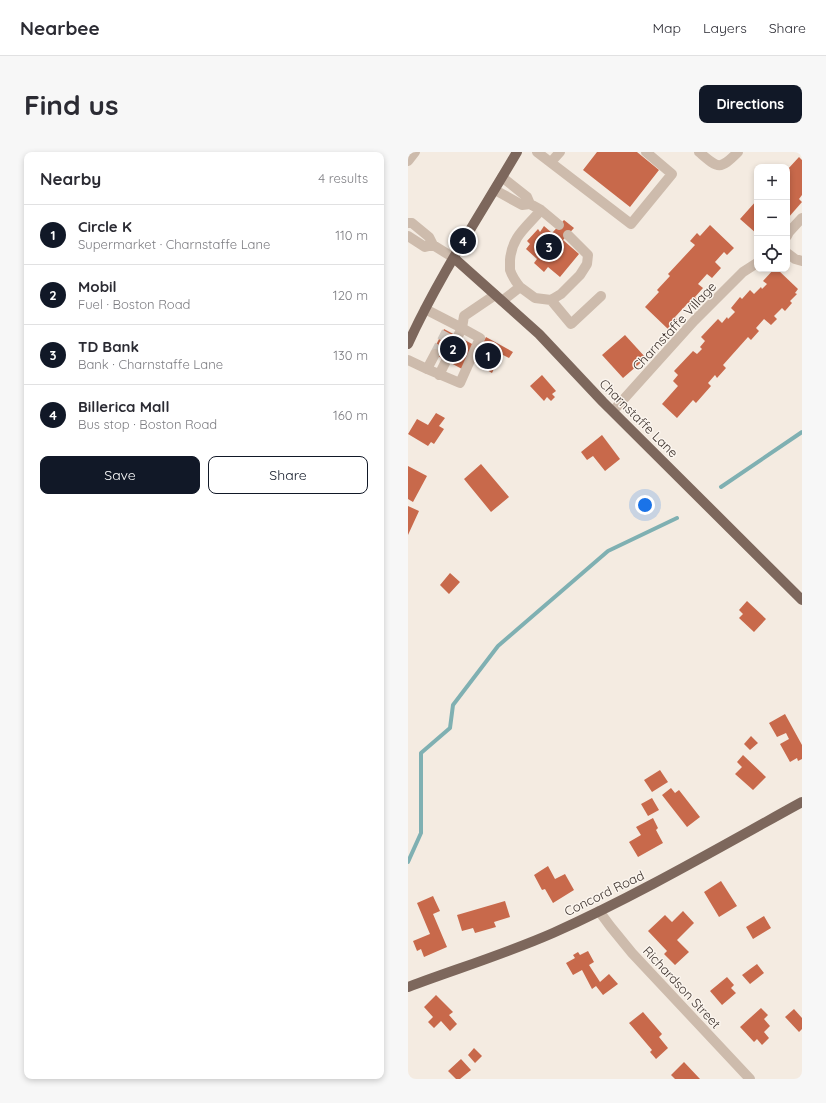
<!DOCTYPE html>
<html lang="en">
<head>
<meta charset="utf-8">
<style>
  :root { --surface:#fff; --page:#f7f7f7; --text:#2b2b33; --muted:#7c7c81; --line:#e1e1e2; --accent:#111827 }
  body { margin:0; font-family:Quicksand,sans-serif; background:var(--page); color:var(--text) }
  .controls { position:absolute; right:12px; top:12px; display:grid; overflow:hidden; border-radius:8px; box-shadow:0 2px 6px #0003 }
  .controls button { width:36px; height:36px; display:grid; place-items:center; padding:0; border:0; border-bottom:1px solid var(--line); background:var(--surface); color:var(--text); font:20px sans-serif }
  .you { position:absolute; left:237px; top:353px; width:14px; height:14px; margin:-10px; border:3px solid #fff; border-radius:50%; background:#1a73e8; box-shadow:0 0 0 6px #1a73e833 }
  .badge { display:grid; place-items:center; width:26px; height:26px; border-radius:50%; background:var(--accent); color:#fff; font-size:13px; font-weight:700 }
  .pin { position:absolute; translate:-50% -50%; border:2px solid #fff; box-shadow:0 1px 4px #0006 }
  .list { margin:0; padding:0; list-style:none }
  h2 { display:flex; justify-content:space-between; align-items:center; height:52px; margin:0; padding:0 16px; font-size:17px }
  h2 small { font-size:13px; font-weight:400; color:var(--muted) }
  .list li { display:grid; grid-template-columns:26px 1fr auto; gap:12px; align-items:center; box-sizing:border-box; height:60px; padding:0 16px; border-top:1px solid var(--line) }
  .list b { display:block; font-size:15px; white-space:nowrap }
  .list p { margin:0; font-size:13px; white-space:nowrap; color:var(--muted) }
  .list em { font-size:13px; font-style:normal; color:var(--muted) }
  .actions { display:flex; gap:8px; padding:12px 16px }
  .actions a { flex:1; padding:9px 0; border:1px solid var(--accent); border-radius:8px; text-align:center; font-size:14px; color:var(--accent) }
  .actions .main { background:var(--accent); color:#fff }
  .icon { flex:none; width:22px; height:22px; fill:none; stroke:currentColor; stroke-width:2; stroke-linecap:round; stroke-linejoin:round }
  .map { position:relative; flex:none; width:394px; height:927px; overflow:hidden; border-radius:8px }
  header { display:flex; align-items:center; gap:24px; box-sizing:border-box; height:56px; padding:0 20px; background:var(--surface); border-bottom:1px solid var(--line) }
  header strong { font-size:19px }
  nav { display:flex; gap:22px; margin-inline-start:auto; font-size:14px }
  .intro { display:flex; align-items:center; justify-content:space-between; box-sizing:border-box; height:96px; padding:0 24px }
  h1 { margin:0; font-size:28px }
  .button { padding:10px 18px; border-radius:8px; background:var(--accent); color:#fff; font-size:14px; font-weight:700 }
  main { display:flex; gap:24px; padding:0 24px }
  aside { flex:1; background:var(--surface); border-radius:8px; box-shadow:0 2px 6px #0003 }
  .map>svg:first-child { display:block }
  .lines { fill:none; stroke-linecap:round; stroke-linejoin:round }
  .stream { stroke:#7fb0b2; stroke-width:4 }
  .building { fill:#c8694b }
  .minor-tunnel { stroke:#cfc6bd; stroke-width:10; stroke-dasharray:10 5; stroke-linecap:butt }
  .minor { stroke:#cdbbac; stroke-width:10 }
  .major { stroke:#7d675c; stroke-width:10 }
  .labels { text-anchor:middle; stroke-width:3; stroke-linejoin:round; paint-order:stroke }
  .street-label { font-size:13px; fill:#3b302b; stroke:#fbf5ee }
</style>
</head>
<body>
<header>
<strong>Nearbee</strong>
<nav><a>Map</a><a>Layers</a><a>Share</a></nav>
</header>
<div class="intro"><h1>Find us</h1><a class="button">Directions</a></div>
<main>
<aside>
<h2>Nearby<small>4 results</small></h2>
<ul class="list">
<li><span class="badge">1</span><div><b>Circle K</b><p>Supermarket · Charnstaffe Lane</p></div><em>110 m</em></li>
<li><span class="badge">2</span><div><b>Mobil</b><p>Fuel · Boston Road</p></div><em>120 m</em></li>
<li><span class="badge">3</span><div><b>TD Bank</b><p>Bank · Charnstaffe Lane</p></div><em>130 m</em></li>
<li><span class="badge">4</span><div><b>Billerica Mall</b><p>Bus stop · Boston Road</p></div><em>160 m</em></li>
</ul>
<div class="actions"><a class="main">Save</a><a>Share</a></div>
</aside>
<div class="map">
<svg width="394" height="927" viewBox="0 0 394 927">
  <rect width="100%" height="100%" fill="#f4ebe1"/>
  <g class="lines">
    <path class="stream" d="M313 335 394 280
      M0 710 13 681V601L42 576 45 553 90 494 200 399 269 366"/>
  </g>
  <path class="building" d="M189 0H229L251 18 222 55 175 18Z
    M391 5 394 8V43L391 47 394 50 380 66 379 65V18Z
    M349 48V82L332 67Z
    M156 68 166 76 155 88 171 102 152 125 140 115 136 120 126 111 129 107 118 97 122 92 119 89 130 77 132 80 136 74 144 81Z
    M302 73 326 96 319 103 316 100 307 110 313 116 304 126 299 122 290 132 295 136 287 145 290 148 284 154 280 151 267 165 270 168 261 178 237 155 251 140 249 138 262 124 260 122 287 93 282 89 289 81 292 84Z
    M366 117H369L390 137 387 141 389 142 382 149 384 151 377 159 374 156 366 164 369 167 363 173 356 167 348 176 351 179 343 188 340 185 315 213 318 216 309 226 307 223 300 231 303 234 288 251 285 248 269 266 254 252 270 234 265 229 270 223 266 219 285 199 289 202 294 197 292 195 297 189 293 185 310 167 314 171 319 165 320 167 327 160 323 156 332 145 334 147 342 138 346 142 353 135 354 137 359 132 355 129Z
    M36 177 66 193 54 217 24 201Z
    M217 183 238 206 215 226 194 203Z
    M78 185 105 200 101 206 93 202 84 221 65 210Z
    M134 223 148 239 144 242 147 245 143 249 139 245 136 249 122 234Z
    M28 261 37 266 31 274 36 277 26 292 23 290 20 294 0 282 9 267 20 273Z
    M194 283 212 307 197 319 185 304 179 308 173 300Z
    M73 312 101 345 83 360 56 327Z
    M0 314 19 324 5 350 0 347Z
    M0 354 11 359 0 383Z
    M42 421 52 430 41 442 32 433Z
    M339 449 358 467 346 480 331 466 335 462 331 458Z
    M377 562 394 593V607L390 609 389 606 382 610 372 592 381 587 378 581 369 585 361 571Z
    M343 584 350 591 342 598 336 592Z
    M335 603 358 625 345 638 327 622 334 615 329 610Z
    M252 618 260 630 244 640 236 628Z
    M263 636 267 641 271 638 292 665 279 675 254 643Z
    M244 646 251 658 240 664 233 652Z
    M245 666 250 676 248 678 255 691 230 705 221 690 233 683 228 675Z
    M140 714 147 727 157 722 166 738 145 751 137 737 134 738 126 723Z
    M313 729 329 754 311 765 296 740Z
    M25 744 32 759 25 762 39 795 16 805 13 797 9 799 5 789 22 782 9 751Z
    M97 749 102 765 86 770 88 775 67 781 65 776 54 779 49 763Z
    M275 759 286 771 269 788 281 800 267 813 256 802 259 799 240 779 257 763 264 770Z
    M356 764 363 776 345 787 338 775Z
    M180 799 186 810 181 813 192 830 201 822 210 832 195 843 188 834 184 837 174 818 165 823 158 811 167 806 165 803 170 800 172 803Z
    M349 812 356 821 342 832 334 823Z
    M319 825 326 833 323 836 328 841 314 853 302 839Z
    M28 843 45 860 41 863 49 872 42 879 33 869 26 876 20 870 25 865 16 855Z
    M353 856 360 863 356 867 362 874 356 880 361 886 354 893 349 887 346 890 332 875Z
    M386 857 394 866V877L391 880 377 865Z
    M235 860 254 882 251 885 260 896 248 907 242 900 244 898 221 871Z
    M66 896 74 904 67 911 60 903Z
    M53 907 63 918 52 927H48L40 919Z
    M276 910 292 927H267L263 923Z"/>
  <g class="lines">
    <path class="minor-tunnel" d="M27 202 39 179
      M38 209 50 184"/>
    <path class="minor" d="M129 0 223 72 264 22 238 0
      M291 0C310 16 311 19 330 0
      M0 9 7 0
      M143 10 152 0
      M94 25 119 45 122 52 133 58 151 73
      M87 38 114 53 122 52
      M0 71H4L21 85 25 93 46 106
      M0 84 17 95 25 93
      M379 84 381 80 394 66
      M379 101 387 107 394 109
      M112 135C108 130 104 124 102 118 102 115 102 111 102 108 104 84 118 76 133 58
      M143 148 163 172 193 144
      M94 149 112 135 127 146 143 148 153 142 172 123 179 112 180 103 160 83
      M17 157 54 176 50 184
      M0 208 19 217 52 231 72 186 54 176 56 164 87 143
      M19 217 27 202
      M31 223 38 209
      M205 259 286 169 335 120 349 111
      M191 759 202 774 224 801 342 927"/>
    <path class="major" d="M46 106 131 182 195 250 394 448
      M0 192C30 126 72 63 109 0
      M0 835C48 817 97 802 145 781 230 743 312 695 394 650"/>
  </g>
  <g class="labels">
    <g class="street-label">
      <text transform="translate(266 174) rotate(-47)" y="5">Charnstaffe Village</text>
      <text transform="translate(231 266) rotate(45)" y="5">Charnstaffe Lane</text>
      <text transform="translate(196 741) rotate(-26)" y="5">Concord Road</text>
      <text transform="translate(274 835) rotate(47)" y="5">Richardson Street</text>
    </g>
  </g>
</svg>
<div class="controls">
<button>+</button>
<button>−</button>
<button><svg class="icon" aria-label="locate" viewBox="0 0 24 24"><circle cx="12" cy="12" r="6"/><path d="M12 2v4M12 18v4M2 12h4M18 12h4"/></svg></button>
</div>
<div class="you"></div>
<div class="pin badge" style="left:80px;top:204px">1</div>
<div class="pin badge" style="left:45px;top:197px">2</div>
<div class="pin badge" style="left:141px;top:95px">3</div>
<div class="pin badge" style="left:55px;top:89px">4</div>
</div>
</main>
</body>
</html>
